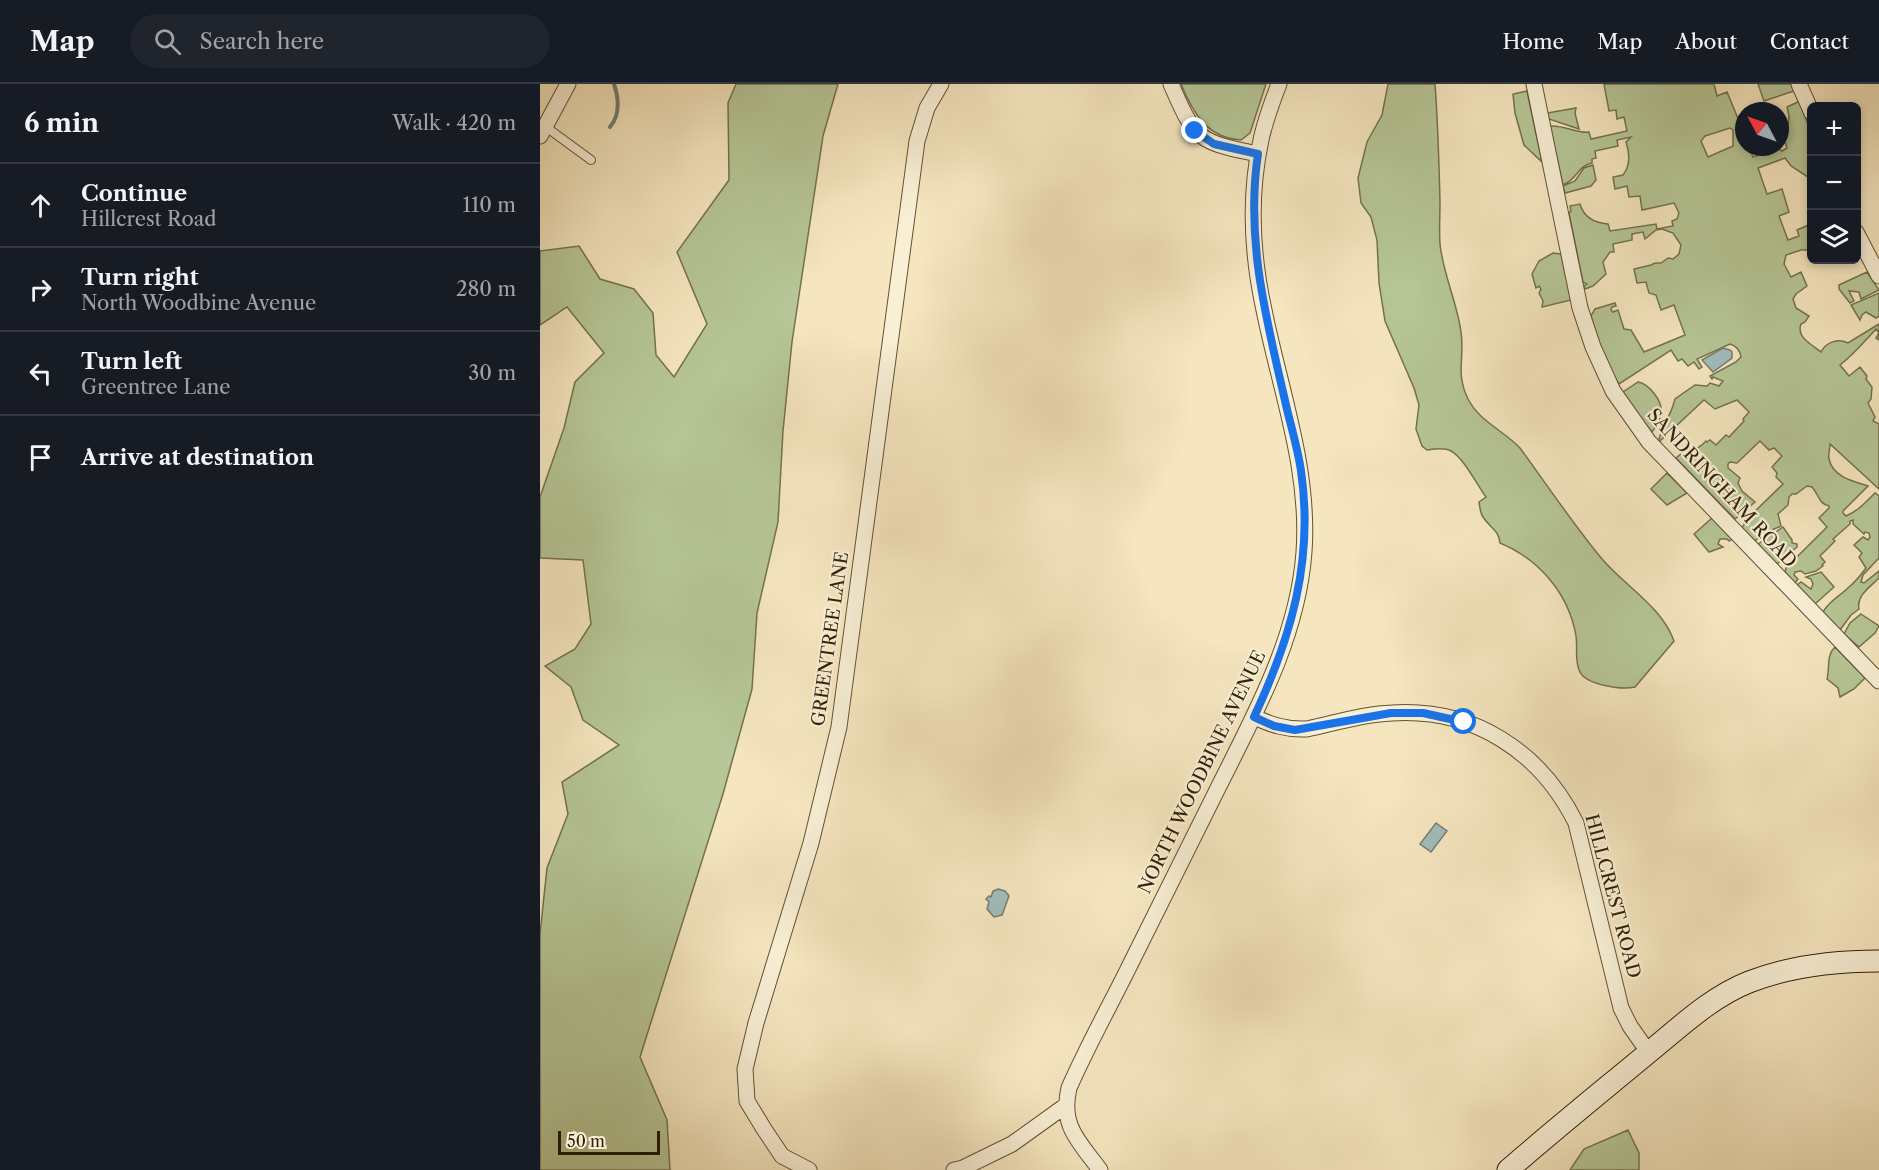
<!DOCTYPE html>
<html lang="en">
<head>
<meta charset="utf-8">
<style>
  :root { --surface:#171b24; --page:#20242c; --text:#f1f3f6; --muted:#9ea1a6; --line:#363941 }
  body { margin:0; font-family:"Libre Caslon Text",serif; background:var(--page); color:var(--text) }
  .controls { position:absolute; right:18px; top:18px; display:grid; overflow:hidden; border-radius:9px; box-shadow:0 3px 9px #0003 }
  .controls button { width:54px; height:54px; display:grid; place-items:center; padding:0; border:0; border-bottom:2px solid var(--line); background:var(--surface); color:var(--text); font:30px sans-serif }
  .compass { position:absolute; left:1195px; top:18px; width:54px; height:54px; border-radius:50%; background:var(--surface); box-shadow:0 3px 9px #0003; rotate:311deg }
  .scale { position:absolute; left:18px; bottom:15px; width:102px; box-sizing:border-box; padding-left:6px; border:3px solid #311f05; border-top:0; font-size:16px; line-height:21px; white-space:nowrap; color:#311f05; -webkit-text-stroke:4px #f8efd5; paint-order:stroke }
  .stop { position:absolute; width:18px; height:18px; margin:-14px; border:4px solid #1a73e8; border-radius:50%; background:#fff }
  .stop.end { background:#1a73e8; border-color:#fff; box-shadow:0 2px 6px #0008 }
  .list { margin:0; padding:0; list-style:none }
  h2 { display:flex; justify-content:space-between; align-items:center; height:78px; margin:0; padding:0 24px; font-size:26px }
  h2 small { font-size:20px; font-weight:400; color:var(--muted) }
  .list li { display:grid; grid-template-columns:39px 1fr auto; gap:18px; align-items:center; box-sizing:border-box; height:84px; padding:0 24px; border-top:2px solid var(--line) }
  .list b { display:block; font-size:22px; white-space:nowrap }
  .list p { margin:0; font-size:20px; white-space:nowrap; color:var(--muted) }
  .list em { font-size:20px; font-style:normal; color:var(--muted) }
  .icon { flex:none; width:33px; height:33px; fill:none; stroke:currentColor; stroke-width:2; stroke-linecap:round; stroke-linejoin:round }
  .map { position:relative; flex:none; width:1339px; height:1086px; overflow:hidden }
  header { display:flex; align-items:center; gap:36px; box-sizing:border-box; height:84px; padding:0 30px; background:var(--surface); border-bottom:2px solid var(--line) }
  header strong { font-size:28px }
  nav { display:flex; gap:33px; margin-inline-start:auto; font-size:21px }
  .search { width:420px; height:54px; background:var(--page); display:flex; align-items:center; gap:15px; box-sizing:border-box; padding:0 21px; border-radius:33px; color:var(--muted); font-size:22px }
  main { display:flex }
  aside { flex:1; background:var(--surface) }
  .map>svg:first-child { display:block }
  .green { fill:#b6c696; stroke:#74724e; stroke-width:1.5; fill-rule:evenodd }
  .water { fill:#a1bdbd; stroke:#747e73; stroke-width:1.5 }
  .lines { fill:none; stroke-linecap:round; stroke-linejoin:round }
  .stream { stroke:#747e73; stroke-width:4 }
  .service-casing { stroke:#625134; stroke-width:10 }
  .minor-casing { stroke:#625134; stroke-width:17 }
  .secondary-casing { stroke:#311f05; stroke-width:23 }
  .service { stroke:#f8efd5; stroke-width:8 }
  .minor { stroke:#f8efd5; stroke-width:15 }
  .secondary { stroke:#f8efd5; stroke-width:21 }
  .route { stroke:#1a73e8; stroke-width:8 }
  .labels { text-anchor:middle; stroke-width:4.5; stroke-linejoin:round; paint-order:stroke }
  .street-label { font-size:18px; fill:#311f05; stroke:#f8efd5 }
</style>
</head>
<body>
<header>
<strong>Map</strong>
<div class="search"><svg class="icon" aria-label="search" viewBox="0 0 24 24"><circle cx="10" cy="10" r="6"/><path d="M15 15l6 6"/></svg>Search here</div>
<nav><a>Home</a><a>Map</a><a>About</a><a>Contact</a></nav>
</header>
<main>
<aside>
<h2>6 min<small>Walk · 420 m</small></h2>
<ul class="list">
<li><svg class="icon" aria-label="ahead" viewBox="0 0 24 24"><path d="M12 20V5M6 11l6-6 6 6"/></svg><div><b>Continue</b><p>Hillcrest Road</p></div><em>110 m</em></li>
<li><svg class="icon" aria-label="right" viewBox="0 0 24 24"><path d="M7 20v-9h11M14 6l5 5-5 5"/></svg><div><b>Turn right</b><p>North Woodbine Avenue</p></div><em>280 m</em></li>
<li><svg class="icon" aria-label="left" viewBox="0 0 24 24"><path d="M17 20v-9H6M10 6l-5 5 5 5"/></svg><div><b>Turn left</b><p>Greentree Lane</p></div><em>30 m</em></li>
<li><svg class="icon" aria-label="arrive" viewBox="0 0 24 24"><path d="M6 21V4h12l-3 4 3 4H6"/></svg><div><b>Arrive at destination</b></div></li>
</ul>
</aside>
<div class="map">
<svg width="1339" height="1086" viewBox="0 0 1339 1086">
  <rect width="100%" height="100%" fill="#f5e6bf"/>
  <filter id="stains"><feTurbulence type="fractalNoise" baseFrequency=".00333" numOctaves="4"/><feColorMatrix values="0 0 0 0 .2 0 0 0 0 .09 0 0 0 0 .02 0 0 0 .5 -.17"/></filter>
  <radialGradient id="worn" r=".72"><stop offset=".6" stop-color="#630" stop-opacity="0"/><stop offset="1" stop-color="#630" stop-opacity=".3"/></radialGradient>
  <path class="green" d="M196 0H298L283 52 252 258 243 347 238 438 217 529 212 605 183 710 100 973 127 1036 130 1086H0V850L7 784 28 730 22 698 79 661 43 636 31 603 5 582 35 565 51 540 43 476 0 474V413L24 344 35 298 64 269 27 223 0 241V167L39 162 60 195 94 205 113 229 116 271 134 293 167 240 137 168 189 96 188 19Z
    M641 0H726L710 49 701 56C667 54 653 29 641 0Z
    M848 0H895C898 39 899 79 900 118 900 132 899 146 900 160 903 190 917 218 921 248 925 274 915 288 928 315 940 338 963 346 980 364 1007 401 1033 440 1062 475 1085 502 1122 523 1134 557L1095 603C1082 606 1046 601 1040 588 1034 577 1038 564 1036 552 1029 510 999 475 960 459 959 446 950 444 943 433 940 429 940 423 939 418L946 413C937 401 924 374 911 367 904 363 894 365 887 366L882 362 876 345 879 321 874 304 845 237 839 199 837 156 831 133 821 119 818 94 827 58 842 31Z
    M1064 0H1174L1177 12 1187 8 1204 49V63H1209L1213 73 1238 64 1242 67 1247 64 1245 58 1240 54V51L1248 43 1249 32 1247 23 1260 17 1271 50V95L1251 82 1245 74 1218 84 1227 110 1242 105 1249 128 1239 132 1248 156 1259 152 1257 146 1271 140V166H1261L1246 171 1244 180 1251 193 1261 188 1267 202 1256 210 1253 215 1256 224 1269 232 1265 238 1261 240C1256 253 1271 260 1281 268 1286 258 1298 254 1308 259L1339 240V256L1336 254 1339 249 1336 245C1324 258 1314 270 1300 281L1309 292 1320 283 1327 292 1326 295 1332 303 1331 315 1328 319 1335 333 1333 337 1339 340V405L1290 360C1290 364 1288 371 1289 375 1293 394 1316 398 1328 402L1303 427V429L1306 432C1318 427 1326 418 1335 409L1339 412V474L1323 491 1321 498 1324 499 1339 487V494C1330 503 1316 512 1319 525L1311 531 1300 546 1283 528C1289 517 1300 512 1309 503 1315 498 1321 491 1326 484L1319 473 1322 469 1314 461 1323 453 1328 456 1330 453 1329 449 1325 448 1324 450 1313 440V436L1310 437V440L1293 455 1295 457 1280 472 1285 478 1282 481 1283 482 1276 487 1265 490 1261 487 1255 488 1254 491 1258 495 1255 499 1245 488 1246 484 1287 443 1279 434 1289 424V422C1279 420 1279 411 1272 403L1267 402 1256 410H1252L1249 413 1248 421 1238 430 1241 442 1223 450 1215 457 1202 444 1207 435 1243 400 1236 393 1237 389 1232 383 1242 372 1234 364 1229 366 1220 357 1197 379 1190 378 1188 380V384L1200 394 1198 399 1202 407 1215 418 1195 435 1136 374C1146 364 1156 369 1166 357L1167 358 1170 356 1176 361 1186 351 1189 353 1204 337 1203 335 1209 328 1197 316 1175 325 1164 316 1120 357 1119 355C1123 341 1132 329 1135 315L1155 301 1167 302 1170 299 1179 302 1183 297 1173 293 1172 295 1170 292 1196 278 1201 273C1200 266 1197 262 1190 260L1157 275 1162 283 1159 285 1154 278 1148 282 1142 275 1138 277 1131 266 1079 300C1065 280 1058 255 1051 232L1055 225 1075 219 1076 222 1072 223 1071 226 1073 228 1078 226 1084 245 1091 246 1104 268 1145 251 1134 221 1121 226 1116 211 1109 209 1106 198 1097 199 1094 185 1111 181 1115 179H1121L1128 174 1133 175 1139 170 1141 161 1133 149 1122 145 1116 146 1105 155 1103 148 1092 150V156L1073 160 1074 168H1070L1063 178 1066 190 1053 202 1045 205 1044 202 1047 200 1043 198 1029 129 1031 127 1030 122 1040 120C1044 134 1055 139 1068 140L1070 147 1116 140 1117 145 1133 142 1132 137 1137 135 1139 129 1134 119 1102 126 1100 112 1089 113 1087 102 1075 105 1073 93 1083 91C1091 81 1090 70 1086 58L1091 53 1077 56 1078 62 1055 67 1056 74 1052 75V79C1036 83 1039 94 1023 101L1010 42C1025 41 1038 50 1049 48L1051 55 1087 47 1084 33 1077 35 1076 26 1069 27ZM1190 44 1193 46V62L1168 73 1161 57 1165 52Z
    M1218 0H1251L1254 7 1224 17Z
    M987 7 1002 78 984 61 975 29 973 10Z
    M1036 24 1035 29 1039 45 1009 35 1007 29Z
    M1053 81 1056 96 1051 102 1025 109 1023 102 1035 97 1044 84Z
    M1013 169 1021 170 1031 216 1002 223 1003 217 999 209 1001 205 999 202 996 204 992 190 999 177Z
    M1327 188 1339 206 1321 215 1319 208 1309 207 1314 217 1310 219 1299 205V201Z
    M1339 209V232L1336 234 1326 228 1322 231 1320 236 1311 221Z
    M1098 298C1109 300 1123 317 1121 329 1120 336 1116 343 1112 348L1097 330 1083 308Z
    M1127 389 1147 409 1127 421 1111 405Z
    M1172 434 1192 455 1189 457 1187 455H1180L1178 460 1183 463 1169 468 1154 450Z
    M1243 443 1252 456V459L1257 460V463L1237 480 1218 460Z
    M1281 488 1294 503 1275 520 1257 501 1261 498 1271 505 1273 500 1271 495 1266 493Z
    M1321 530 1339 542 1335 549 1319 563 1304 550 1310 539Z
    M1295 563 1325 594 1314 605 1300 613 1298 604 1287 595C1290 584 1286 571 1295 563Z
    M1088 1046 1099 1069V1086H1030L1044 1065Z"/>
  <path class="water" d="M1183 264 1190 266 1192 268V274L1173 288 1162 276Z
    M896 739 907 747 891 768 880 760Z
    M458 805 465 807 469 812 462 831 454 833 447 825 449 818 446 815 449 812 451 813 453 807Z"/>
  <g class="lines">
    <path class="stream" d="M70 43C80 31 79 15 74 0"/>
    <g class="service-casing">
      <path id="service" d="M6 43 51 76"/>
    </g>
    <g class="minor-casing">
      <path id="minor" d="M631 0C655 56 658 58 718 70
        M994 0 1040 224 1053 263 1073 307 1109 358 1339 597
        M1259 0 1272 29
        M0 52 28 0
        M1316 148 1339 192
        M714 633C732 641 747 646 767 645 795 639 823 630 852 629 934 624 1000 667 1036 739L1081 924 1090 942 1109 969
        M269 1086 242 1072 224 1045 207 1017 205 985 216 939 271 759 299 643 377 57 387 24 401 0
        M414 1086 423 1084 472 1060 525 1022
        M560 1086C539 1057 520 1042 529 1004 546 965 567 927 586 889 617 826 648 764 679 702 716 628 758 552 764 468 770 385 740 306 724 226 712 171 709 111 721 56 725 37 732 18 739 0"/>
    </g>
    <g class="secondary-casing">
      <path id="secondary" d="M968 1086C1014 1046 1061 1008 1108 969 1140 943 1171 913 1209 898 1250 882 1295 877 1339 877"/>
    </g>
    <use href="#service" class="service"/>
    <use href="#minor" class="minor"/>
    <use href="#secondary" class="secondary"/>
  </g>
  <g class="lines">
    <path class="route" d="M655 47 674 60 718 70C705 156 727 238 746 321 751 343 758 365 761 387 774 476 751 554 714 633L734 642 755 646 851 629H883L924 638"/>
  </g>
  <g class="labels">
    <g class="street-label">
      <text transform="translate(1182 404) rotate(47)" y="6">SANDRINGHAM ROAD</text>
      <text transform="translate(290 555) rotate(-82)" y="6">GREENTREE LANE</text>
      <text transform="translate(662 688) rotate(-64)" y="6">NORTH WOODBINE AVENUE</text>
      <text transform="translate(1073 812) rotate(75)" y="6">HILLCREST ROAD</text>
    </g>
  </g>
  <rect width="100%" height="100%" filter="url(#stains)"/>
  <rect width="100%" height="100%" fill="url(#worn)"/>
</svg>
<div class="controls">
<button>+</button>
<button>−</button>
<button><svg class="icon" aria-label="layers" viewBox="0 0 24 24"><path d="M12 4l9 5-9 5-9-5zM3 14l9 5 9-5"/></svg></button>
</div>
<svg class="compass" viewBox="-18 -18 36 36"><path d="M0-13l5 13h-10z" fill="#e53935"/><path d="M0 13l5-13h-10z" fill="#9ea1a6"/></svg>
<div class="scale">50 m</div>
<div class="stop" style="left:924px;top:638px"></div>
<div class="stop end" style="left:655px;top:47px"></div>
</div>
</main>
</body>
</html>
